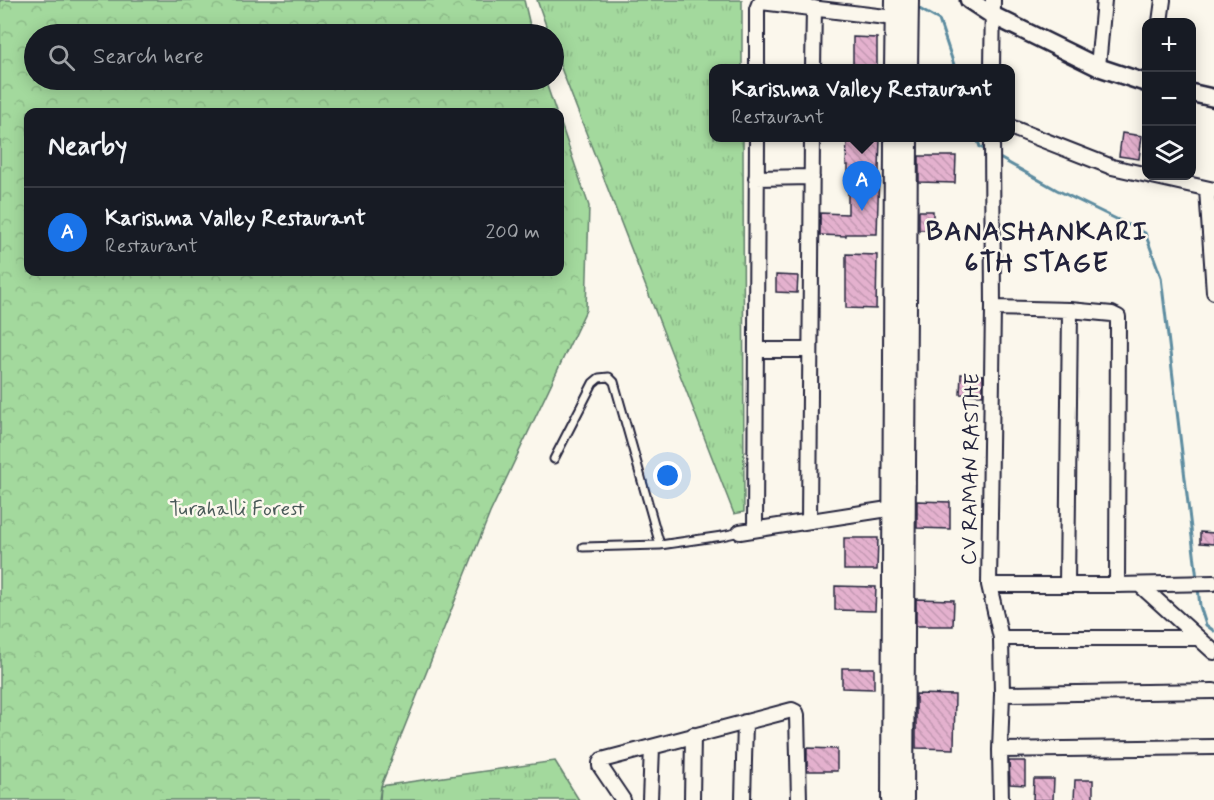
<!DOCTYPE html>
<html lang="en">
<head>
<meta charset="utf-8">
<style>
  :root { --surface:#171b24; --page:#20242c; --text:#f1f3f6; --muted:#9ea1a6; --line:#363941; --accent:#1a73e8 }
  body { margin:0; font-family:Mynerve,sans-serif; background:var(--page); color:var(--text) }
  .controls { position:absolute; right:18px; top:18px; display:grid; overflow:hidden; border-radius:12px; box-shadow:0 3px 15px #0003 }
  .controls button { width:54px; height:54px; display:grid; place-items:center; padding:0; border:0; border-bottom:2px solid var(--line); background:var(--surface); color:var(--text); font:30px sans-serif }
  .you { position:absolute; left:668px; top:476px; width:21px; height:21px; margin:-15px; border:4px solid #fff; border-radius:50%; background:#1a73e8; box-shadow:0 0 0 9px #1a73e833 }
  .badge { display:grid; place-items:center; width:39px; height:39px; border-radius:50%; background:var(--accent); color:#fff; font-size:20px; font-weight:700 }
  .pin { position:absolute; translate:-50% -50px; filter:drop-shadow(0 2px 3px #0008) }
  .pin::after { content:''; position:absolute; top:32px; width:21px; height:18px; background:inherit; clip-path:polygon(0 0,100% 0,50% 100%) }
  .popup { position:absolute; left:709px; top:64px; width:306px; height:78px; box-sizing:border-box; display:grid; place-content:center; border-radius:12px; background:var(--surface); filter:drop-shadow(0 2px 4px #0005); font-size:20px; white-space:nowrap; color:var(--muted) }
  .popup b { font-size:22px; color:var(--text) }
  .popup::after { content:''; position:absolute; left:50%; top:100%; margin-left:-12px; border:12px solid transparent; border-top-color:var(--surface) }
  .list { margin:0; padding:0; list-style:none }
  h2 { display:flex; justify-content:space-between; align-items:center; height:78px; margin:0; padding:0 24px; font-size:26px }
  h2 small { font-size:20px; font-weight:400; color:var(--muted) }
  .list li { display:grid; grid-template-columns:39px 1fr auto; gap:18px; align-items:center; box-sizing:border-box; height:90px; padding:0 24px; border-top:2px solid var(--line) }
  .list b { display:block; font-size:22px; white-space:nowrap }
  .list p { margin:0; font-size:20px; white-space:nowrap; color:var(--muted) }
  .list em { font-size:20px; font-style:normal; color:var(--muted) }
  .icon { flex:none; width:33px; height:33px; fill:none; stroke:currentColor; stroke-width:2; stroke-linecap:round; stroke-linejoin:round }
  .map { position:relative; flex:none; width:1214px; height:800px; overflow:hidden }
  .search { position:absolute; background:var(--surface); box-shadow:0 3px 15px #0003; left:24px; top:24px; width:540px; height:66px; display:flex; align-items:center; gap:15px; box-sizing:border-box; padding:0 21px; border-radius:33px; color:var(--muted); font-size:22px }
  .panel { position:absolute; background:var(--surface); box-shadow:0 3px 15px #0003; left:24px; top:108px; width:540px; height:168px; border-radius:12px }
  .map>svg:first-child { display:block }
  .grass { fill:url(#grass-tufts); stroke:#627e6c; stroke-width:1.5 }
  .forest { fill:url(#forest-crowns); stroke:#627e6c; stroke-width:1.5 }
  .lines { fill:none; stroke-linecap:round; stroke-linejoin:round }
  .stream { stroke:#5d8ca0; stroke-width:3 }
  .building { fill:url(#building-back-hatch); stroke:#22223b; stroke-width:1.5 }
  .service-casing { stroke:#22223b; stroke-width:11 }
  .minor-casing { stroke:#22223b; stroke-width:18 }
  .tertiary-casing { stroke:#22223b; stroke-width:21 }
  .secondary-casing { stroke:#22223b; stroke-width:22 }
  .service { stroke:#fbf7ec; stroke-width:7 }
  .minor { stroke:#fbf7ec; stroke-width:14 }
  .tertiary { stroke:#fbf7ec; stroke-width:16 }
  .secondary { stroke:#fbf7ec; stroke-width:18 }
  .labels { text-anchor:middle; stroke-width:5; stroke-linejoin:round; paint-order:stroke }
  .street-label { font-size:21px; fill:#22223b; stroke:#fbf7ec }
  .park-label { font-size:21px; fill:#495958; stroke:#fbf7ec }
  .district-label { font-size:27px; font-weight:bold; letter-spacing:1.5px; fill:#22223b; stroke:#fbf7ec }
</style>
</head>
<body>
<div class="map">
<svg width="1214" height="800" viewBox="0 0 1214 800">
  <defs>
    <pattern id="grass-tufts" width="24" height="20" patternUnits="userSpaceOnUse" patternTransform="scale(1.5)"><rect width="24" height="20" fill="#a3d99d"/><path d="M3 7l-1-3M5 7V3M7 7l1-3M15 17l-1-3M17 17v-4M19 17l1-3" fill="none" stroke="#8cba88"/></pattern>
    <pattern id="forest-crowns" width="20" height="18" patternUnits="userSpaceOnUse" patternTransform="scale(1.5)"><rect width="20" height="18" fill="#a3d99d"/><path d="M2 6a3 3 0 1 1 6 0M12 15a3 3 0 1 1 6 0" fill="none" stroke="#8cba88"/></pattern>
    <pattern id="building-back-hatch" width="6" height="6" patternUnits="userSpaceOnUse" patternTransform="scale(1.5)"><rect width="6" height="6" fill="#e4b1ce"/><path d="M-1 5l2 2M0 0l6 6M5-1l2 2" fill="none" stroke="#c398b2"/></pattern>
  </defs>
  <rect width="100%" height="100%" fill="#fbf7ec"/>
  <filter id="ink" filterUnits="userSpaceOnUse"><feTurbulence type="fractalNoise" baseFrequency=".0167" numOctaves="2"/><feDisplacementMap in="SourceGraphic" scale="12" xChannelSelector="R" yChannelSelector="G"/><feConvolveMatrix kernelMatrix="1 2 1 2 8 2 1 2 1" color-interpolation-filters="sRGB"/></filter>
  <g filter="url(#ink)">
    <path class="grass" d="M537 0H742V68H714V138H743L744 512 734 514 561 68 554 47V34H549Z
      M555 761 579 800H380L381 786Z"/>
    <path class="forest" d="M0 0H524L532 34H34V80H545L556 112H28V272H560V121L589 206 586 310 490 513 381 786 379 800H0Z"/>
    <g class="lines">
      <path class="stream" d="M916 7 939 20 955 68
        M977 138 980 147 988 151
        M996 156 1057 190 1145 233 1161 277 1197 579
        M1198 588 1200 606 1206 625 1214 631"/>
    </g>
    <path class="building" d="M853 37 877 38V69H853Z
      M1122 133 1142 136 1139 159 1119 156Z
      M847 138H880L877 234H846V236L820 235V213L848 214V165H846Z
      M919 156H956L955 183 919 182Z
      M919 211H933V230H919Z
      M846 254 877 255 876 309 846 308Z
      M776 275 798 276 797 293 776 292Z
      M961 374 983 375V395L960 394Z
      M917 501 950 502V529L917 528Z
      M1200 532 1214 533V544L1200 543Z
      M844 538H878L877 570H844Z
      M835 586 876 587 875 611 835 610Z
      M916 599 954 600 953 626H916Z
      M842 668H874V689L842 688Z
      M916 694 955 695 954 749 916 748Z
      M807 748 837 749V771H807Z
      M1009 761H1025V785L1010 784Z
      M1034 779H1054L1053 800H1033Z
      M1075 780H1093V800H1074Z"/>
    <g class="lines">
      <g class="service-casing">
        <path id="service" d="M554 459 593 383 599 378 609 377 614 382 660 545
          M583 547 660 545 722 536 740 532"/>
      </g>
      <g class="minor-casing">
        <path id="minor" d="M1160 22 1163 0
          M1098 67 1104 0
          M757 68V9L759 4 761 2 894 18
          M813 68 814 8
          M992 68 993 0
          M1010 127 1112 167 1214 190
          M992 138 993 308 989 585 1001 638 1002 694 1000 750 1001 800
          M756 178 812 177
          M1207 189 1214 292
          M993 308 1070 310 1112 314 1118 317 1117 585
          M756 350H810
          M809 521 812 138
          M755 529 757 138
          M740 532 901 507
          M989 585H1117L1214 583
          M1067 585 1070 310
          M1140 585 1214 652
          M1001 638H1198
          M1002 694 1214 691
          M1000 750 1214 747
          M623 800 600 766V763L602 760 792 710 796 712 797 715 799 800
          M650 800 652 747
          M692 800 693 735
          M743 800 745 722"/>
      </g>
      <g class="tertiary-casing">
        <path id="tertiary" d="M969 0 992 15 1098 67 1146 83
          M1192 93 1214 98"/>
      </g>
      <g class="secondary-casing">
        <path id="secondary" d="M894 68 895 0
          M908 68 909 0
          M891 800 894 138
          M904 800 908 138"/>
      </g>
      <use href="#service" class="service"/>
      <use href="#minor" class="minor"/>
      <use href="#tertiary" class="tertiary"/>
      <use href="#secondary" class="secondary"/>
    </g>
  </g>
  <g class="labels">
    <g class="street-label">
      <text transform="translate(970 469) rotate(-89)" y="7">CV RAMAN RASTHE</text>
    </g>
    <g class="park-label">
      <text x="237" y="515">Turahalli Forest</text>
    </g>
    <g class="district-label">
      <text x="1037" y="240">BANASHANKARI<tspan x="1037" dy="31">6TH STAGE</tspan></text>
    </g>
  </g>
</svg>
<div class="controls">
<button>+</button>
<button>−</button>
<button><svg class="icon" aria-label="layers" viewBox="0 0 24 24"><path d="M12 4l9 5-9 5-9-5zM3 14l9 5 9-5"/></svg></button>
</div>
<div class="you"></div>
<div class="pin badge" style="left:862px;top:211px">A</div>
<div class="popup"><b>Karishma Valley Restaurant</b>Restaurant</div>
<div class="search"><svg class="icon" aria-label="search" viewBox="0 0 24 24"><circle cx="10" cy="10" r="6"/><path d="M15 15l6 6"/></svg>Search here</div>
<section class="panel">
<h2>Nearby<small></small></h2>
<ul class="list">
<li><span class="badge">A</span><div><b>Karishma Valley Restaurant</b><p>Restaurant</p></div><em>200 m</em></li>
</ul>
</section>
</div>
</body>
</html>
